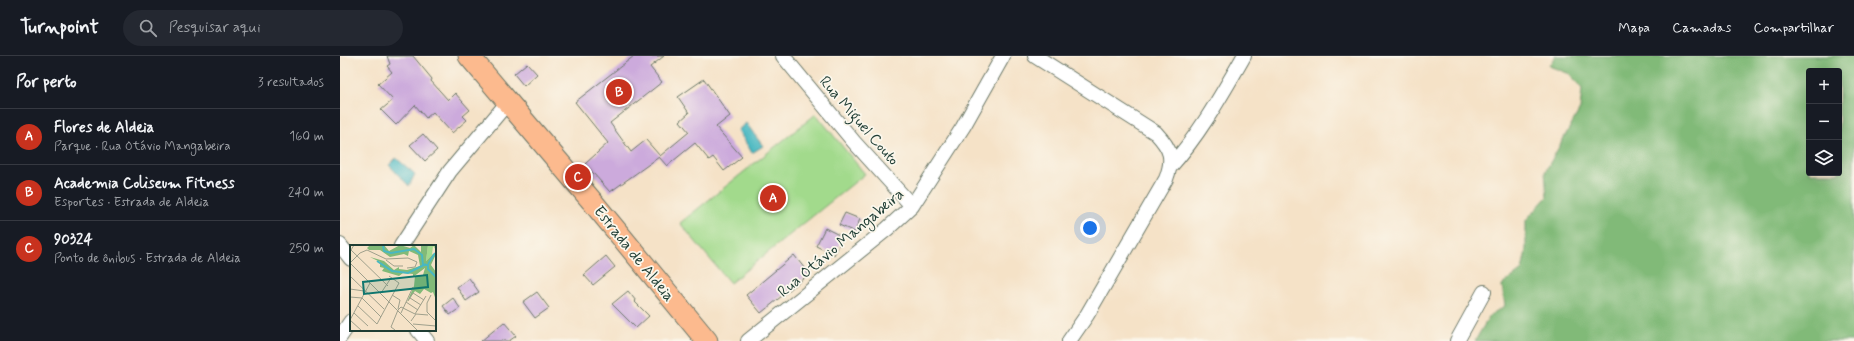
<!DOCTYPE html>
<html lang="pt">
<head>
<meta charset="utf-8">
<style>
  :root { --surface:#171b24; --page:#242831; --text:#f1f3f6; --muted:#9ea1a6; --line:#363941; --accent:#c8321e }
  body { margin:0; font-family:Mynerve,sans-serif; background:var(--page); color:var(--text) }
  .controls { position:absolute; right:12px; top:12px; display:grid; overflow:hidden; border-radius:4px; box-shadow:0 4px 16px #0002 }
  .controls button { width:36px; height:36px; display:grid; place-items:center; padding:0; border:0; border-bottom:1px solid var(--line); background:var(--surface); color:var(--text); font:20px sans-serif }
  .you { position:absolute; left:750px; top:172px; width:14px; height:14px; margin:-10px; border:3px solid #fff; border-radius:50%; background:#1a73e8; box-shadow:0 0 0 6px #1a73e833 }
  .badge { display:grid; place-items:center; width:26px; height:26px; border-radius:50%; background:var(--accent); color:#fff; font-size:13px; font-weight:700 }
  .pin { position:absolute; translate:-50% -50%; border:2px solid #fff; box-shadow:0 1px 4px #0006 }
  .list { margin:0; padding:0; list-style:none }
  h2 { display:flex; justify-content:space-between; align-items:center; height:52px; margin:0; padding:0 16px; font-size:17px }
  h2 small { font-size:13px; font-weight:400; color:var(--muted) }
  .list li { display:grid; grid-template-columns:26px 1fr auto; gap:12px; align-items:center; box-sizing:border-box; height:56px; padding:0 16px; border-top:1px solid var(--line) }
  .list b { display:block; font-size:15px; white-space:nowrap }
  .list p { margin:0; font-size:13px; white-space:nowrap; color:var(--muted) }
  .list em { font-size:13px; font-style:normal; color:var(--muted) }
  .icon { flex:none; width:22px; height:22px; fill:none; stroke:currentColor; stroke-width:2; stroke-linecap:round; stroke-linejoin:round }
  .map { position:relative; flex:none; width:1514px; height:285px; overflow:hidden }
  header { display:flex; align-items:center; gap:24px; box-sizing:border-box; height:56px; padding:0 20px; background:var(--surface); border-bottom:1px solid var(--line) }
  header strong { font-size:19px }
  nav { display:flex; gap:22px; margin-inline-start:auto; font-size:14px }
  .search { width:280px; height:36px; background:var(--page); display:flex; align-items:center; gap:10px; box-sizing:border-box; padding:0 14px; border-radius:22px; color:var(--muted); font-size:15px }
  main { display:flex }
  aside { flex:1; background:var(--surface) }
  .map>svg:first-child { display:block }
  .green { fill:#a2da8c; stroke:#608c60 }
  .forest { fill:#81ba78; stroke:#507c56; fill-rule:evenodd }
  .water { fill:#49b8c1; stroke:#347a7a }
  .building { fill:#ccaadc }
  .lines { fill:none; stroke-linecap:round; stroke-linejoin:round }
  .street-casing { stroke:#6a7767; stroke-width:16 }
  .primary-casing { stroke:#6a7767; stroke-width:23 }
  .street { stroke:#fff; stroke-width:14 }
  .primary { stroke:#fcba8e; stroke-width:21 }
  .labels { text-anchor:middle; stroke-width:3.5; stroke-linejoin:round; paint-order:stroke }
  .street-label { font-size:16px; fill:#1f3d34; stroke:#fbf7ec }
  .inset-river { fill:none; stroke:#49b8c1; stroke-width:2 }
  .inset-road { fill:none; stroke:#9fa08c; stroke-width:1 }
  .view { fill:#0f766e; fill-opacity:0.15; stroke:#0f766e; stroke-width:2 }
  .inset-edge { fill:none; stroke:#1f3d34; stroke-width:2 }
</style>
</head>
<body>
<header>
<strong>Turnpoint</strong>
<div class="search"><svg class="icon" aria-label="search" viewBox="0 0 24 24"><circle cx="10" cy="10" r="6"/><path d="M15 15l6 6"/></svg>Pesquisar aqui</div>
<nav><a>Mapa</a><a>Camadas</a><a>Compartilhar</a></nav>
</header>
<main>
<aside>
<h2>Por perto<small>3 resultados</small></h2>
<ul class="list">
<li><span class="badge">A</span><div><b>Flores de Aldeia</b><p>Parque · Rua Otávio Mangabeira</p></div><em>160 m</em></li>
<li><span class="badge">B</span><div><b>Academia Coliseum Fitness</b><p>Esportes · Estrada de Aldeia</p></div><em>240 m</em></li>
<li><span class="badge">C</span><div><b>90324</b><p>Ponto de ônibus · Estrada de Aldeia</p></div><em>250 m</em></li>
</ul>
</aside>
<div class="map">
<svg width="1514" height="285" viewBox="0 0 1514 285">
  <rect width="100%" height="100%" fill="#fbf7ec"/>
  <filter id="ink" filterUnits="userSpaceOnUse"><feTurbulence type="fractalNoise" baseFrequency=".025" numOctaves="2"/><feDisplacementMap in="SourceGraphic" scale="8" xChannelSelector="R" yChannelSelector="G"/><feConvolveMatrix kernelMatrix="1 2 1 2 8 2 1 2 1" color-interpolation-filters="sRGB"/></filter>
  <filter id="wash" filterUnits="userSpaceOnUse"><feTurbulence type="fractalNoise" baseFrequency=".012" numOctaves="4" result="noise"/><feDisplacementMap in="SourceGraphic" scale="16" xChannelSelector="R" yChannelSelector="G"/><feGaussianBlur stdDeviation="0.9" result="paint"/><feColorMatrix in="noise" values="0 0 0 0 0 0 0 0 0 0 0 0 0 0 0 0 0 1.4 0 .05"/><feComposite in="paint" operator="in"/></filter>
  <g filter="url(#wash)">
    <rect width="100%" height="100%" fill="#f5e2c7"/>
    <path class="green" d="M476 58 525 118 390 227 340 167Z"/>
    <path class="forest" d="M1215 0H1514V285H1135L1150 259 1165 250 1162 229 1182 214 1186 195V164L1207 141 1205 116 1240 53 1242 33 1230 18 1209 10ZM1469 15H1499V117H1469Z"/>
    <path class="water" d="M406 67 423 90 412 97 398 74Z
      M56 102 75 118 69 130 49 109Z"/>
    <g id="blocks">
      <path class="building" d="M47 0H73L92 23 91 25 108 44 115 37 130 54 123 60 127 64 112 77 93 56 86 62 75 49 56 69 41 54 53 44 38 28 52 16 47 10 50 8Z
        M294 0H324L310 11 322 26 270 67 291 96 306 84 320 100 349 76 340 65 349 57 338 41 364 23 390 60 376 71 402 101 384 115 373 101 369 104 355 87 327 110 319 101 270 136 245 108 268 87 235 46Z
        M187 7 197 18 184 30 174 18Z
        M83 78 97 94 85 105 70 89Z
        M505 157 520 163 515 176 499 169Z
        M485 172 503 181 494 199 476 190Z
        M454 199 469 218 421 257 406 239Z
        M266 200 275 211 253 229 244 219Z
        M129 222 139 236 126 245 117 231Z
        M288 235 296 245 295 246 309 260 296 272 272 248Z
        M197 236 209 252 195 262 183 246Z
        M113 242 120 252 110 259 103 250Z
        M164 266 176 280 169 285H141Z"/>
    </g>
  </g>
  <g filter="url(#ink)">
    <use href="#blocks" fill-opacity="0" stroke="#6a7767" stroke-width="1"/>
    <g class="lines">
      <g class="street-casing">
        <path id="street" d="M443 0 514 86 572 150
          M695 0 816 77C831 93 834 102 826 123L747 259 729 285
          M830 111C860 78 882 38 904 0
          M0 189 11 203
          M61 190 110 115 168 46
          M78 274 87 285
          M0 281 11 265
          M408 285 547 173 572 150 623 71 663 0
          M1117 285 1144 236"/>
      </g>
      <g class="primary-casing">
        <path id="primary" d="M129 0 251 144 367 285"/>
      </g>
      <use href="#street" class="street"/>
      <use href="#primary" class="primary"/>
    </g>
  </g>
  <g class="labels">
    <g class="street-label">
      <text transform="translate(520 64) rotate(49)" y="6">Rua Miguel Couto</text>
      <text transform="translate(500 186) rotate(-40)" y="6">Rua Otávio Mangabeira</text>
      <text transform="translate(295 197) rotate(51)" y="6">Estrada de Aldeia</text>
    </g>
  </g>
  <g transform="translate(10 189)">
    <rect width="86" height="86" fill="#f5e2c7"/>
    <path d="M78 0H86V5L83 1 82 10 76 16Z" fill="#a2da8c"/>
    <path d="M20 0H34L39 6 50 0 60 3 64 0 71 7V0H78L76 16 83 9H86L81 20 86 27V55L83 47 81 48 74 44 70 49 65 46 57 57 64 41 65 31 73 30 75 23 63 32V29L53 28 49 31 32 26 34 23 30 22V17L20 12 34 16 44 25 49 22V24L57 25 70 21 68 10 59 6 58 11 54 9 40 12 30 5H19L17 3Z" fill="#81ba78"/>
    <path class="inset-river" d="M33 0 34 6 41 8 64 4 72 10 73 20H78V24L86 32M27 16 42 26 58 28 76 19M78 19 85 8"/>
    <path class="inset-road" d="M4 0 1 5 38 41M17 5 36 14 58 13 67 17 65 22 57 23M36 15 44 21H53M0 18 10 8 17 5M0 18 68 86M0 31 34 64M0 44 14 46M31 48 41 33M42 50 50 55 48 64M81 50 77 58V67L86 76M0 52 12 53 31 72M60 53 71 60M58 56 63 48 74 55M56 57 68 65M8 61 27 79 49 38 39 31M48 65 51 62 65 69 76 51M4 68 18 81M51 68 63 42M0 75 20 38M0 75 12 86M61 76 66 69 78 70M63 79 86 81M45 85 41 82 48 65"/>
    <path class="view" d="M77 30 78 42 14 49 13 37Z"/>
    <rect width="86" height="86" class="inset-edge"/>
  </g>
</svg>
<div class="controls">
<button>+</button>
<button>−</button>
<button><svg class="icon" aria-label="layers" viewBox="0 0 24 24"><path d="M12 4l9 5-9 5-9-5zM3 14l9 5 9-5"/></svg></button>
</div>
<div class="you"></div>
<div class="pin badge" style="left:433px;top:142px">A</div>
<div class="pin badge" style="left:279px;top:36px">B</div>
<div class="pin badge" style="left:238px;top:121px">C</div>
</div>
</main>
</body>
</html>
